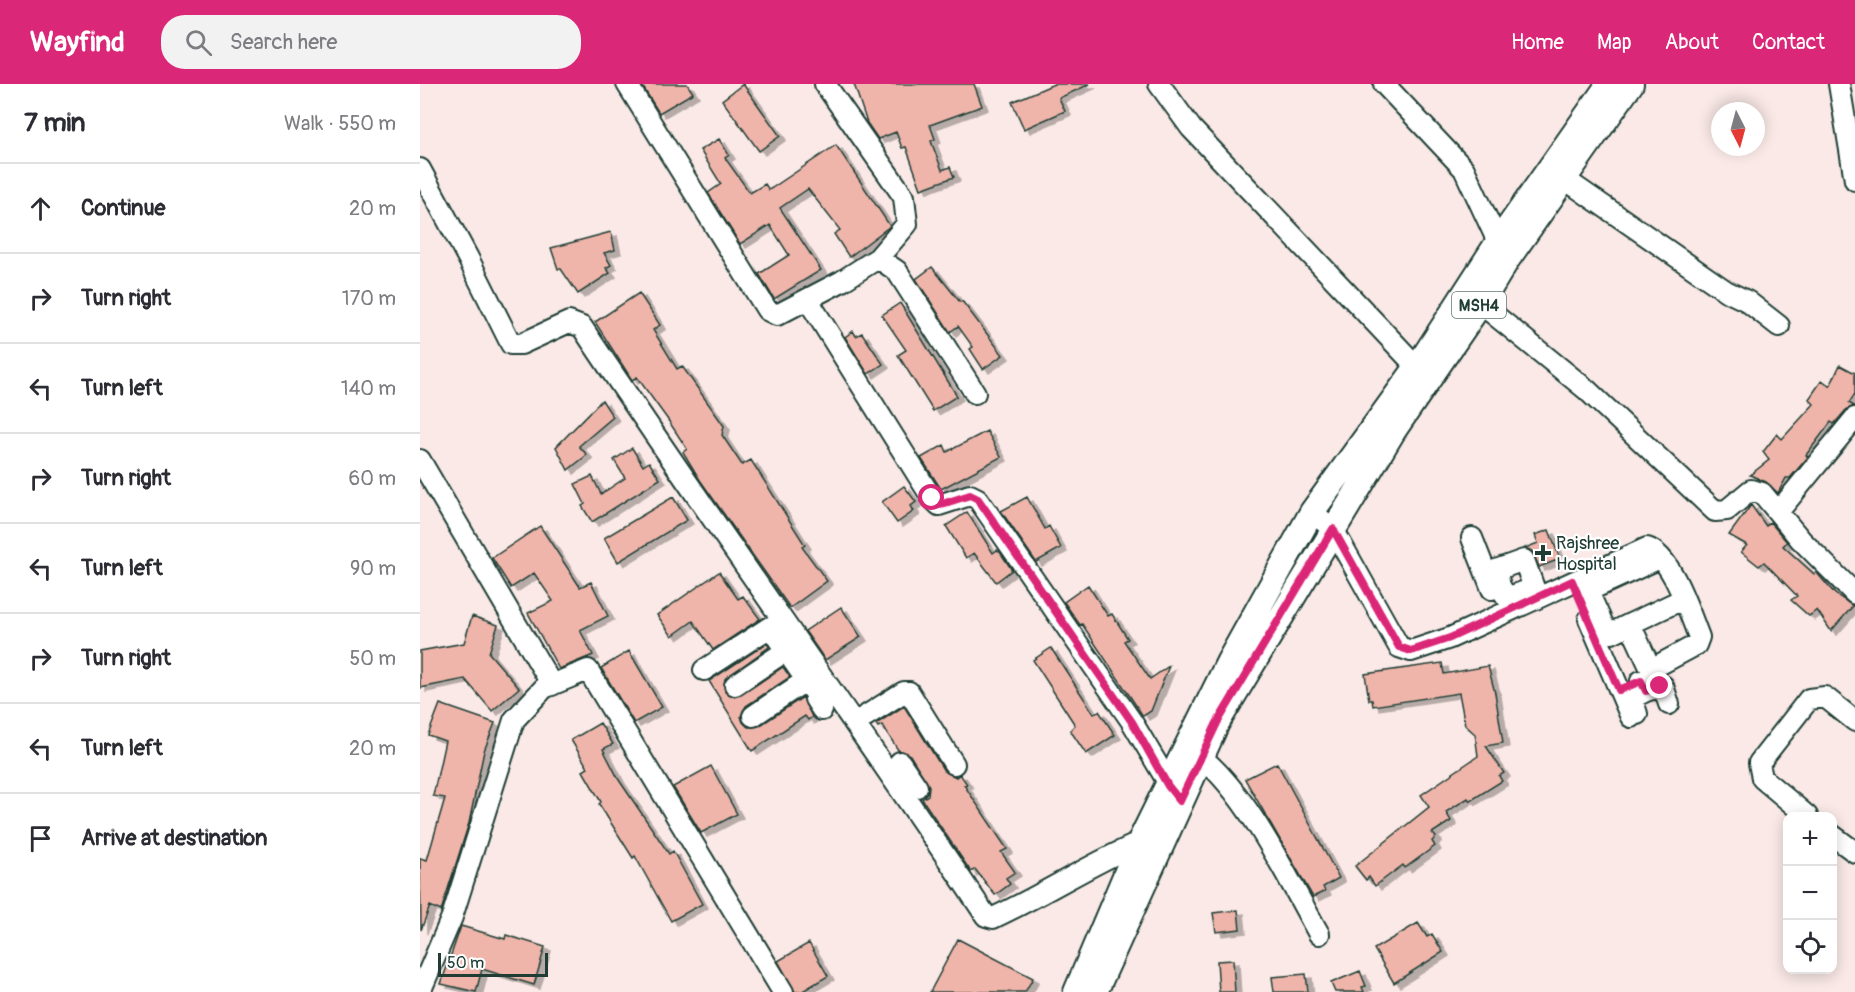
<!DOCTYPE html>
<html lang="en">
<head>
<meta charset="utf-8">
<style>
  :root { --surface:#fff; --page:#f2f2f3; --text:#2b2b33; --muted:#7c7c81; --line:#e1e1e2; --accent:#db2777 }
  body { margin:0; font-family:Pangolin,sans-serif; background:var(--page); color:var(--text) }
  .controls { position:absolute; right:18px; bottom:18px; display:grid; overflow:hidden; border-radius:12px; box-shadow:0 3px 15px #0003 }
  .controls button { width:54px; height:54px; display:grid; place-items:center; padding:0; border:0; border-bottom:2px solid var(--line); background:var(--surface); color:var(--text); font:30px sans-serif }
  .compass { position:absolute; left:1291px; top:18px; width:54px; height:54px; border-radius:50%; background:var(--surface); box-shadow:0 3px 15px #0003; rotate:174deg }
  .scale { position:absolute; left:18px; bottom:15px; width:110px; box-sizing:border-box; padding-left:6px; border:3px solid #1f3d34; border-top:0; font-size:16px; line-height:21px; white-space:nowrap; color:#1f3d34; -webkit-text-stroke:4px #fff; paint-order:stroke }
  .stop { position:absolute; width:18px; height:18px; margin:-14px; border:4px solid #db2777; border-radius:50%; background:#fff }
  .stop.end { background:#db2777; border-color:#fff; box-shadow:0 2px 6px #0008 }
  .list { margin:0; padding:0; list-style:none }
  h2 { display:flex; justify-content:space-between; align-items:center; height:78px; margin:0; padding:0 24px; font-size:26px }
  h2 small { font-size:20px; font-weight:400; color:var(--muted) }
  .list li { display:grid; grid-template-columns:39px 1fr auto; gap:18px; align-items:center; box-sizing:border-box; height:90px; padding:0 24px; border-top:2px solid var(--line) }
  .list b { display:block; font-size:22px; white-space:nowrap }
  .list em { font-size:20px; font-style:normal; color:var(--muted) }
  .icon { flex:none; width:33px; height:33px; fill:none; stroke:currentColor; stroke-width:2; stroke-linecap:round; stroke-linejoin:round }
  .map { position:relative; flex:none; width:1435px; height:908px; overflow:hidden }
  header { display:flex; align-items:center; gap:36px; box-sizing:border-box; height:84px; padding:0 30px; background:var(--accent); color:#fff }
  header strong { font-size:28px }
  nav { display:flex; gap:33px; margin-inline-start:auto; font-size:21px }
  .search { width:420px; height:54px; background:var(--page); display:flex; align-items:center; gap:15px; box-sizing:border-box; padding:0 21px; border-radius:24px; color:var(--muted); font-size:22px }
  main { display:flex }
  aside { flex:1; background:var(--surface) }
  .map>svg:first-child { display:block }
  .building { fill:#f0b5aa; stroke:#1f3d34; stroke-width:1.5; filter:url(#shadow) }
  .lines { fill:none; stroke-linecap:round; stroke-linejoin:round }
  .minor-casing { stroke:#1f3d34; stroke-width:24 }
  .major-casing { stroke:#1f3d34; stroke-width:28 }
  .minor { stroke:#fff; stroke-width:20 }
  .major { stroke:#fff; stroke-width:24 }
  .route { stroke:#db2777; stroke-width:8 }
  .poi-dot { fill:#1f3d34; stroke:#fff; stroke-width:2 }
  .labels { text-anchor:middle; stroke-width:4.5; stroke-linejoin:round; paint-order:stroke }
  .shield { fill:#fff; stroke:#627771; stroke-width:1.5 }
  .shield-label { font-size:16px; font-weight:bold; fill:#1f3d34 }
  .poi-label { font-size:18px; fill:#1f3d34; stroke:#fff; text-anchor:start }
</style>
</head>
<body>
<header>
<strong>Wayfind</strong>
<div class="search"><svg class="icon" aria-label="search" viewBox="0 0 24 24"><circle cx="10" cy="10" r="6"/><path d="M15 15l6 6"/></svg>Search here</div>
<nav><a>Home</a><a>Map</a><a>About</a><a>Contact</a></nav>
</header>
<main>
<aside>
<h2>7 min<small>Walk · 550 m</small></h2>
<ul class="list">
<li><svg class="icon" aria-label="ahead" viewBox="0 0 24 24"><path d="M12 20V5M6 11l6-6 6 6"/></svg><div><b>Continue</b></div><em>20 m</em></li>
<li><svg class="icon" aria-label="right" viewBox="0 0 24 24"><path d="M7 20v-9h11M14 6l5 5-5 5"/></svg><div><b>Turn right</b></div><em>170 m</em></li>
<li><svg class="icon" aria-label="left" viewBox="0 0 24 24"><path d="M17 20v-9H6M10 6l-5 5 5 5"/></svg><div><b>Turn left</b></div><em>140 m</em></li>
<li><svg class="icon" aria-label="right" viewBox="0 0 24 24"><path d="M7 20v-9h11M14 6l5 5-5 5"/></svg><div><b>Turn right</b></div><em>60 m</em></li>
<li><svg class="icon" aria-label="left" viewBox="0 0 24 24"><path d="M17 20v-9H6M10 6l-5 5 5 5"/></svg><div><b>Turn left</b></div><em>90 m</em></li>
<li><svg class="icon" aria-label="right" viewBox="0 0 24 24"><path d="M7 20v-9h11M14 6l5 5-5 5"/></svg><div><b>Turn right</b></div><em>50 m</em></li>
<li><svg class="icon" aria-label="left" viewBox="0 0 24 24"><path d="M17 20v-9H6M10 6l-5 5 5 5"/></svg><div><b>Turn left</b></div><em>20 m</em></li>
<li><svg class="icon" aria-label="arrive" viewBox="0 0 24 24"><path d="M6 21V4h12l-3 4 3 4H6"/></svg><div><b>Arrive at destination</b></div></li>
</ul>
</aside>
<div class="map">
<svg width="1435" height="908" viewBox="0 0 1435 908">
  <defs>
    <filter id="shadow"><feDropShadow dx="6" dy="4" stdDeviation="0" flood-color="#0004"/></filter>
  </defs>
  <rect width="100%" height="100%" fill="#fae9e6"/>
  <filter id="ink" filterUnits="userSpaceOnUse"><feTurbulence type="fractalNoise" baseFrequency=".0167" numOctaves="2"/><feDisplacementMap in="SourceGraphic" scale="12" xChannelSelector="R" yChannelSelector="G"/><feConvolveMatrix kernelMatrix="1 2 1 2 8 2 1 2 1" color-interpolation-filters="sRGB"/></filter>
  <g filter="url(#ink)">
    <path class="building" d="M221 0H267L273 9 239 29Z
      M323 0 360 52 339 67 302 16Z
      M434 0H554L562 22 510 41 515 55 511 57 522 86 530 83 534 93 501 105 486 63 482 64 476 48 458 55 447 39Z
      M634 0H670L639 14 645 27 604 45 592 18Z
      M299 55 309 71 305 74 330 109 345 100 349 106 416 61 470 142 429 173 414 150 420 146 388 105 360 124 401 186 354 215 339 190 369 171 350 141 320 160 288 109 301 100 280 66Z
      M191 148 195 166 184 169 191 181 186 184 190 189 158 210 141 185H138L131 164Z
      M512 183 540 218 542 217 583 271 563 285 550 265 553 263 538 242 530 248 496 195Z
      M219 209 240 241 233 246 257 285 262 282 304 342 302 351 322 381 331 376 385 461 382 463 407 497 370 524 280 396 263 368 267 365 248 336 217 293 212 296 175 238Z
      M480 219 537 312 513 327 478 271 486 266 462 231Z
      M433 247 436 252 442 249 463 280 448 290 425 253Z
      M1420 281 1435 289V310L1429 319 1434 322 1426 326 1414 340 1411 338 1386 371 1388 373 1370 394H1366L1358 409 1346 398 1330 391 1349 376 1343 368 1357 350 1362 355 1394 320 1389 315 1402 296 1410 302Z
      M182 316 193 333 159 362 167 371 148 386 136 363Z
      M567 347 581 373 521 405 501 374 524 361 527 368Z
      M212 364 223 382 229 378 240 395 172 438 162 422 165 420 155 400 172 392 181 410 205 394 194 376Z
      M484 402 496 418 491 422 494 427 477 439 462 418Z
      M253 413 267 436 198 478 184 454Z
      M607 413 625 445 629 442 641 464 616 478 581 427Z
      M1331 421 1346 442 1350 438 1367 458 1363 462 1394 490 1396 488 1415 510 1433 522 1411 547 1397 526 1389 532 1371 516 1377 512 1344 478 1339 482 1321 468 1327 461 1309 451Z
      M547 428 573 469 577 466 580 468 592 486 576 498 554 469 546 474 526 442Z
      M120 442 160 503 171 498 188 532 160 546 173 571 139 585 108 529 133 517 114 489 91 504 72 474Z
      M1129 446 1140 475 1119 483 1112 467 1105 464 1118 459 1115 451Z
      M299 488 318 515 323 512 340 535 293 566 273 537 252 552 237 531Z
      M668 501 688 532 692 530 708 555 704 557 730 595 749 582 731 627 723 632 662 540 660 541 644 518Z
      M421 523 441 553 405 576 385 547Z
      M52 532 78 541 69 569 99 604 72 627 45 595 0 604V567L44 559Z
      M347 559 349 563 305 595V608L310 612 321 611 363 583 370 593 326 622 321 632 323 638 328 643 339 642 383 613 392 633 388 636 385 632 332 667 289 597Z
      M631 564 674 630 679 627 695 651 666 670 650 646 655 641 613 576Z
      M209 567 242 623 214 639 181 584Z
      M1022 579 1024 590 1068 582 1075 609 1083 659 1066 662 1084 689 1079 692 1082 697 1050 717 1048 714 1026 728 1031 737 1012 749 1016 753 1012 757 1015 762 985 784 983 781 955 802 949 793 946 796 935 782 1009 723 1001 711 1058 672 1055 650 1045 641 1039 609 953 622 952 616H949L945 590Z
      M20 620 75 639 64 667 49 739 21 827 10 822 1 846 0 774 7 776 25 714 13 712 25 657 8 651Z
      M484 622 524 687 536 693 540 690 547 700 544 701 587 765 581 768 595 788 586 794 590 800 575 811 555 785 551 788 502 715 508 711 509 702 490 671 478 666 462 641 458 643 456 640Z
      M180 639 193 660 183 665 199 696 249 770 253 767 282 820 251 837 215 772 213 774 179 720 181 718 163 687 168 684 151 656Z
      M857 679 919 794 903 803 905 807 893 813 825 695Z
      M291 682 317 730 281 749 253 703Z
      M818 826 820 845 796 848 793 829Z
      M998 839 1007 853 1012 850 1023 868 974 899 954 865Z
      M41 842 85 855 86 851 125 863 114 901 62 885 56 908 21 900Z
      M538 855 613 894 605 908H510Z
      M389 859 408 892 381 908H375L358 877Z
      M813 876 815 908H799L797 877Z
      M940 887 946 902 942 903 944 908H915L911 899Z
      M886 890 888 908H854L852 893Z"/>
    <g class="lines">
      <g class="minor-casing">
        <path id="minor" d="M207 0 347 226 357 231 422 197 458 174 477 187 555 309
          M405 0 484 113 487 140 458 174
          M739 0 771 44 997 283
          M964 0 1044 85 1078 158
          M1419 0 1435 96
          M0 85 48 174 91 260H101L149 238 162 243C294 442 434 634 566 832L573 834C623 811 668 781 719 759
          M1146 96 1306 207 1327 217 1359 242
          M1050 211 1167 306 1295 427 1307 426 1331 406 1342 409 1381 456 1435 510
          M388 216 512 414 519 421 550 411 558 415 712 638 755 710
          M0 376 132 601
          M892 428 913 445 979 563 991 567 1030 554 1227 464C1252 472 1270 531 1279 553L1276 561 1235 583 1229 581 1210 540 1192 549 1186 547 1169 510 1170 506 1240 474
          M1358 428 1435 334
          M1052 454 1072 505
          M1072 505 1080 502 1076 486 1104 476 1114 504 1087 514 1080 502
          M1169 535 1211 633
          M1210 540 1263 515
          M284 586 350 543 395 609V615L402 626
          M315 601 376 560
          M1226 607 1243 602 1249 620
          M1217 630 1212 614 1226 607 1221 597
          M333 632 397 589
          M436 638 484 608H489L534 680
          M781 673C829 712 868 795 899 850
          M480 678 497 703
          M1387 732 1342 694 1339 679 1389 615 1405 613 1435 637
          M1412 751 1435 768
          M0 908 32 833 94 636 124 604 168 586 363 908"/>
      </g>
      <g class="major-casing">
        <path id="major" d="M656 908 719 759 809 577 892 428 997 283 1078 158 1189 0
          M675 908 797 639 974 346 1061 219 1087 176 1211 0"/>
      </g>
      <use href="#minor" class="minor"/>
      <use href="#major" class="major"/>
    </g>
  </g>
  <g class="lines" filter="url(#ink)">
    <path class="route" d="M512 414 519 421 550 411 558 415 712 638 748 702 760 717 797 639 913 445 979 563 991 567 1030 554 1152 497 1199 606 1221 597 1226 607 1240 602"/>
  </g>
  <path class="poi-dot" d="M1120 460h6v6h6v6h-6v6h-6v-6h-6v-6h6z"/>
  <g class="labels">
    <rect class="shield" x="1032" y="208" width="54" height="26" rx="4.5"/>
    <g class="shield-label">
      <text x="1059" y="227">MSH4</text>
    </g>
    <g class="poi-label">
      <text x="1136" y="465">Rajshree<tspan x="1136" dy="21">Hospital</tspan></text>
    </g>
  </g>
</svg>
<div class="controls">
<button>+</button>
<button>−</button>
<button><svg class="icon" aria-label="locate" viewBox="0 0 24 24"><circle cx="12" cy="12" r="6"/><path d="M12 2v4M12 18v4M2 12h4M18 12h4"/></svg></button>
</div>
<svg class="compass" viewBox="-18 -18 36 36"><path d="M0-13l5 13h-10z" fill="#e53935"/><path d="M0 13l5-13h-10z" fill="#7c7c81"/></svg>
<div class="scale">50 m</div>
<div class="stop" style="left:512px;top:414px"></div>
<div class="stop end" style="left:1240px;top:602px"></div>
</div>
</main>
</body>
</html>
